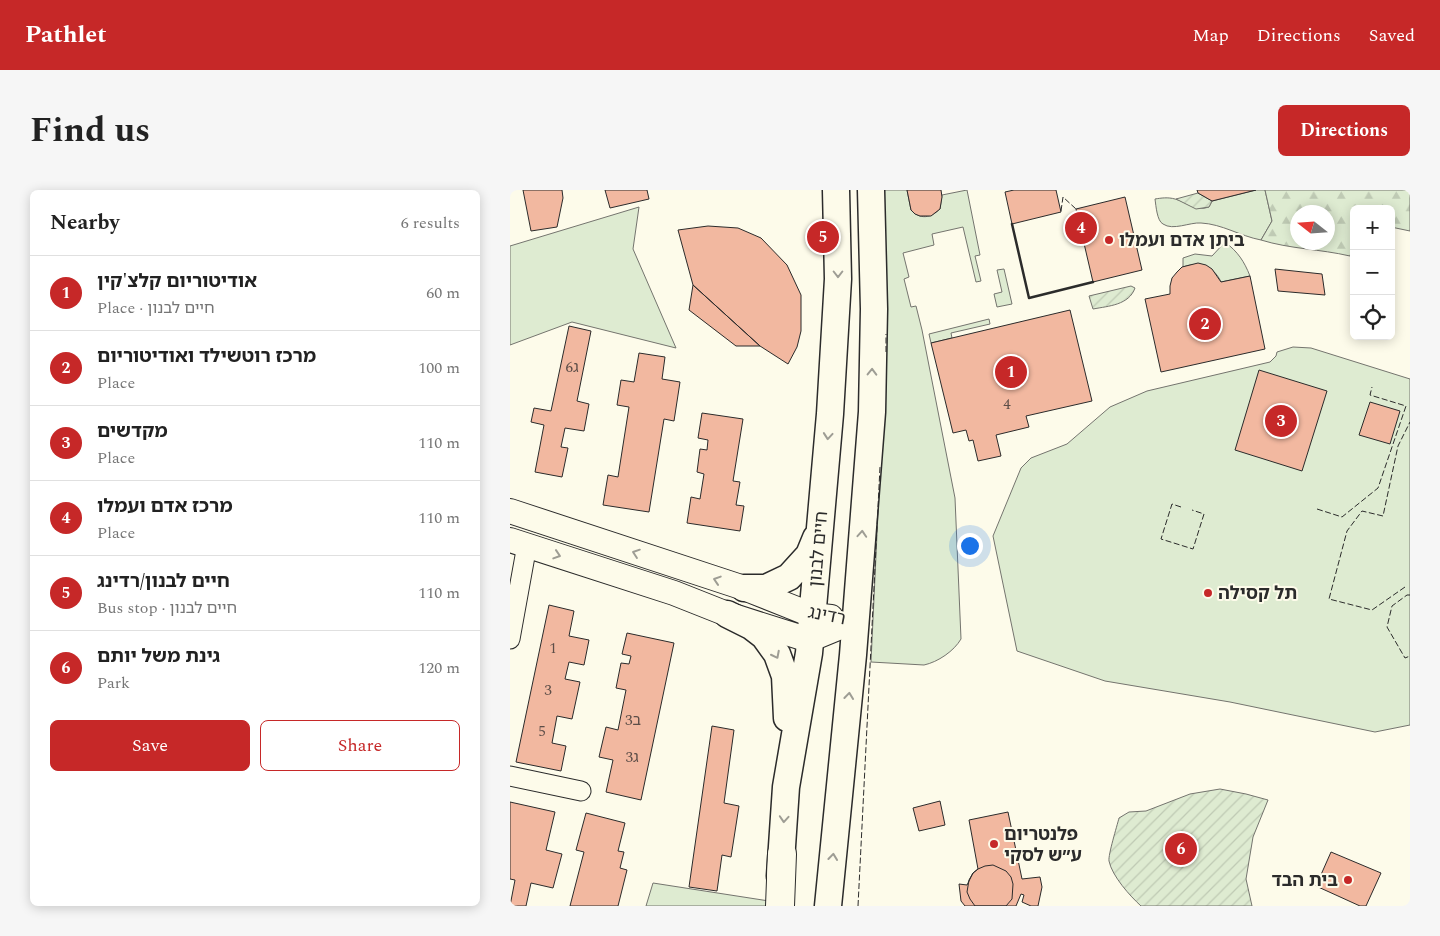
<!DOCTYPE html>
<html lang="en">
<head>
<meta charset="utf-8">
<style>
  :root { --surface:#fff; --page:#f6f6f6; --text:#222; --muted:#767676; --line:#e0e0e0; --accent:#c62828 }
  body { margin:0; font-family:Spectral,"Noto Sans Hebrew",serif; background:var(--page); color:var(--text) }
  .controls { position:absolute; right:15px; top:15px; display:grid; overflow:hidden; border-radius:8px; box-shadow:0 2px 12px #0003 }
  .controls button { width:45px; height:45px; display:grid; place-items:center; padding:0; border:0; border-bottom:1px solid var(--line); background:var(--surface); color:var(--text); font:25px sans-serif }
  .compass { position:absolute; left:780px; top:15px; width:45px; height:45px; border-radius:50%; background:var(--surface); box-shadow:0 2px 12px #0003; rotate:287deg }
  .you { position:absolute; left:459px; top:355px; width:18px; height:18px; margin:-12px; border:4px solid #fff; border-radius:50%; background:#1a73e8; box-shadow:0 0 0 8px #1a73e833 }
  .badge { display:grid; place-items:center; width:32px; height:32px; border-radius:50%; background:var(--accent); color:#fff; font-size:16px; font-weight:700 }
  .pin { position:absolute; translate:-50% -50%; border:2px solid #fff; box-shadow:0 1px 5px #0006 }
  .list { margin:0; padding:0; list-style:none }
  h2 { display:flex; justify-content:space-between; align-items:center; height:65px; margin:0; padding:0 20px; font-size:21px }
  h2 small { font-size:16px; font-weight:400; color:var(--muted) }
  .list li { display:grid; grid-template-columns:32px 1fr auto; gap:15px; align-items:center; box-sizing:border-box; height:75px; padding:0 20px; border-top:1px solid var(--line) }
  .list b { display:block; font-size:19px; white-space:nowrap }
  .list p { margin:0; font-size:16px; white-space:nowrap; color:var(--muted) }
  .list em { font-size:16px; font-style:normal; color:var(--muted) }
  .actions { display:flex; gap:10px; padding:15px 20px }
  .actions a { flex:1; padding:11px 0; border:1px solid var(--accent); border-radius:8px; text-align:center; font-size:18px; color:var(--accent) }
  .actions .main { background:var(--accent); color:#fff }
  .icon { flex:none; width:28px; height:28px; fill:none; stroke:currentColor; stroke-width:2; stroke-linecap:round; stroke-linejoin:round }
  .map { position:relative; flex:none; width:900px; height:716px; overflow:hidden; border-radius:8px }
  header { display:flex; align-items:center; gap:30px; box-sizing:border-box; height:70px; padding:0 25px; background:var(--accent); color:#fff }
  header strong { font-size:24px }
  nav { display:flex; gap:28px; margin-inline-start:auto; font-size:18px }
  .intro { display:flex; align-items:center; justify-content:space-between; box-sizing:border-box; height:120px; padding:0 30px }
  h1 { margin:0; font-size:35px }
  .button { padding:12px 22px; border-radius:8px; background:var(--accent); color:#fff; font-size:18px; font-weight:700 }
  main { display:flex; gap:30px; padding:0 30px }
  aside { flex:1; background:var(--surface); border-radius:8px; box-shadow:0 2px 12px #0003 }
  .map>svg:first-child { display:block }
  .green { fill:#deebd1; stroke:#74746e }
  .forest { fill:url(#forest-firs); stroke:#74746e; fill-rule:evenodd }
  .garden { fill:url(#garden-furrows); stroke:#74746e }
  .building { fill:#f2b8a0; stroke:#2b2b2b }
  .lines { fill:none; stroke-linecap:round; stroke-linejoin:round }
  .minor-casing { stroke:#2b2b2b; stroke-width:21 }
  .tertiary-casing { stroke:#2b2b2b; stroke-width:26 }
  .secondary-casing { stroke:#2b2b2b; stroke-width:29 }
  .trunk-casing { stroke:#2b2b2b; stroke-width:30 }
  .minor { stroke:#fdfbea; stroke-width:19 }
  .tertiary { stroke:#fdfbea; stroke-width:24 }
  .secondary { stroke:#fdfbea; stroke-width:26 }
  .trunk { stroke:#fdfbea; stroke-width:28 }
  .fence { stroke:#2b2b2b; stroke-width:1; stroke-dasharray:6 2.5; stroke-linecap:butt }
  .wall { stroke:#2b2b2b; stroke-width:2.5 }
  .oneway { stroke:#9e9d94 }
  .poi-dot { fill:#c62828; stroke:#fdfbea; stroke-width:2 }
  .labels { text-anchor:middle; stroke-width:4; stroke-linejoin:round; paint-order:stroke }
  .number-label { font-size:15px; fill:#5d4e48 }
  .poi-label { font-size:18px; font-weight:bold; fill:#2b2b2b; stroke:#fdfbea; text-anchor:start }
  .street-label { font-size:18px; fill:#2b2b2b; stroke:#fdfbea }
</style>
</head>
<body>
<header>
<strong>Pathlet</strong>
<nav><a>Map</a><a>Directions</a><a>Saved</a></nav>
</header>
<div class="intro"><h1>Find us</h1><a class="button">Directions</a></div>
<main>
<aside>
<h2>Nearby<small>6 results</small></h2>
<ul class="list">
<li><span class="badge">1</span><div><b>אודיטוריום קלצ'קין</b><p>Place · חיים לבנון</p></div><em>60 m</em></li>
<li><span class="badge">2</span><div><b>מרכז רוטשילד ואודיטוריום</b><p>Place</p></div><em>100 m</em></li>
<li><span class="badge">3</span><div><b>מקדשים</b><p>Place</p></div><em>110 m</em></li>
<li><span class="badge">4</span><div><b>מרכז אדם ועמלו</b><p>Place</p></div><em>110 m</em></li>
<li><span class="badge">5</span><div><b>חיים לבנון/רדינג</b><p>Bus stop · חיים לבנון</p></div><em>110 m</em></li>
<li><span class="badge">6</span><div><b>גינת משל יותם</b><p>Park</p></div><em>120 m</em></li>
</ul>
<div class="actions"><a class="main">Save</a><a>Share</a></div>
</aside>
<div class="map">
<svg width="900" height="716" viewBox="0 0 900 716">
  <defs>
    <pattern id="forest-firs" width="22" height="20" patternUnits="userSpaceOnUse" patternTransform="scale(1.25)"><rect width="22" height="20" fill="#deebd1"/><path d="M5 1l3.5 6h-7zM16 11l3.5 6h-7z" fill="#bfcab4"/></pattern>
    <pattern id="garden-furrows" width="10" height="10" patternUnits="userSpaceOnUse" patternTransform="scale(1.25)"><rect width="10" height="10" fill="#deebd1"/><path d="M-1 1l2-2M0 10L10 0M9 11l2-2" fill="none" stroke="#bfcab4"/></pattern>
  </defs>
  <rect width="100%" height="100%" fill="#fdfbea"/>
  <path class="green" d="M372 0H397L401 20C410 30 421 28 430 19L432 5 457 0 470 65 465 66 471 91 466 92 453 37 422 44 424 55 393 63 399 87 394 89 401 117 406 116 412 140 445 308 451 449C444 461 428 472 414 475L361 472 376 152Z
    M746 0H755L762 31 751 50C730 46 712 34 691 33 680 32 663 41 653 34 647 31 646 16 645 9 651 8 658 7 665 9 678 12 685 22 699 17L702 11Z
    M129 17 123 59 166 158 62 132 0 155V56Z
    M715 52C728 62 734 71 740 86L711 92C704 76 689 71 673 77V68L685 64 702 66Z
    M494 79 502 114 487 117 484 104 492 102 487 80Z
    M479 129 480 134 441 143 442 148 421 153 419 144Z
    M783 157 801 158 900 189V535L865 542 720 512 595 491 507 461 483 346 511 278 521 268 557 254 600 217 637 201 760 172 766 166 767 162Z
    M143 693 259 711 258 716H136Z"/>
  <path class="forest" d="M755 0H900V41L881 37V19H844V51L840 66C810 59 780 59 751 50L762 31ZM788 22H818V52H788Z"/>
  <path class="garden" d="M688 3 702 11 699 17 686 19 666 9Z
    M621 96 625 98C619 115 599 116 583 119L579 106Z
    M710 599 736 604 758 610 743 647 736 689 742 716H631C620 706 602 686 599 671 598 665 607 636 609 628L619 622 636 621 680 604Z"/>
  <path class="building" d="M13 0H52L53 8 47 37 21 41Z
    M95 0H137L139 9 100 18Z
    M397 0H431L432 7 430 19 421 26H410L405 24 401 20Z
    M504 0H546L551 22 502 34 495 2Z
    M687 0H746L702 11 688 3Z
    M615 7 632 80 583 92 566 19Z
    M198 36 228 38 251 48 277 75 291 105V141L287 157 278 174 250 156 183 95 168 40Z
    M688 73 696 75 702 79 711 92 740 86 755 159 651 182 635 109 660 104V96L662 88 667 82 672 77Z
    M765 79 812 84 815 105 768 101Z
    M183 95 250 156H226L179 120Z
    M560 120 582 211 516 226 519 237 486 245 491 266 468 271 463 250 459 251 456 240 443 243 421 153Z
    M59 136 81 141 67 211 79 214 74 241 55 238 51 257 58 258 52 287 25 282 34 235 21 232 24 218 41 221Z
    M129 163 155 167 152 189 170 192 164 231 154 229 139 322 93 315 98 285 108 287 119 217 107 215 111 190 124 192Z
    M749 180 817 201 792 281 725 260Z
    M860 212 890 221 880 254 849 245Z
    M192 223 233 229 223 291 230 292 226 315 234 316 230 341 177 333 181 307 190 309 194 284 187 282 190 259 197 260 198 250 188 248Z
    M39 415 64 421 59 446 79 450 74 475 59 472 55 489 70 492 62 529 47 526 42 553 56 556 51 581 6 572Z
    M117 443 164 453 131 610 96 602 103 570 89 567 96 537 108 540 116 500 106 498 111 473 119 474 121 466 112 464Z
    M202 536 224 540 214 613 229 616 221 667 212 665 207 701 179 697Z
    M430 611 435 635 409 641 403 618Z
    M0 612 45 622 36 660 52 664 43 698 21 693 16 716H0L5 690 0 689Z
    M498 622 512 689 530 687 532 697 528 716H521L512 712 514 705 511 704 506 716H455L451 711 449 694 457 695 463 683 468 679 459 630Z
    M76 623 115 633 108 661 114 662 110 678 117 680 108 716H60L74 662 66 660Z
    M821 662 871 683 856 716H850L806 696Z
    M483 675 496 681 501 687 503 694 502 709 496 716H465L460 709 457 702 459 690 463 683 468 679 475 676Z"/>
  <g class="lines">
    <g class="minor-casing">
      <path id="minor" d="M0 449 17 355
        M0 586 71 601"/>
    </g>
    <g class="tertiary-casing">
      <path id="tertiary" d="M0 321 234 398 302 425 321 427
        M0 350 164 403 217 424 299 450 345 431"/>
    </g>
    <g class="secondary-casing">
      <path id="secondary" d="M234 398H256L279 387 299 365 306 348
        M217 424 241 436 254 446 267 464 275 486 277 528
        M270 686 276 597 299 463 320 224 328 89 326 0
        M318 716 343 465 362 222 364 119 361 0"/>
    </g>
    <g class="trunk-casing">
      <path id="trunk" d="M270 716 272 664"/>
    </g>
    <use href="#minor" class="minor"/>
    <use href="#tertiary" class="tertiary"/>
    <use href="#secondary" class="secondary"/>
    <use href="#trunk" class="trunk"/>
    <path class="fence" d="M551 21 553 7 566 19
      M376 162V144
      M671 317 662 314 651 349 683 359 694 324 682 320
      M807 319 832 327 868 298 896 216 860 205 862 197
      M895 397 862 420 819 409 837 341 852 321 873 326 888 256 900 232
      M900 405H897L882 416 877 437 895 468 900 466
      M348 716 370 277"/>
    <path class="wall" d="M502 34 519 108 583 92"/>
  </g>
  <defs><path id="oneway-chevron" d="M-2-3.5L2.5 0L-2 3.5" fill="none" stroke-width="1.6" stroke-linecap="round" stroke-linejoin="round" transform="scale(1.25)"/></defs>
  <g class="oneway">
    <use href="#oneway-chevron" transform="translate(328 84) rotate(90)"/>
    <use href="#oneway-chevron" transform="translate(362 182) rotate(-89)"/>
    <use href="#oneway-chevron" transform="translate(318 246) rotate(95)"/>
    <use href="#oneway-chevron" transform="translate(352 344) rotate(-86)"/>
    <use href="#oneway-chevron" transform="translate(126 363) rotate(-161)"/>
    <use href="#oneway-chevron" transform="translate(47 365) rotate(18)"/>
    <use href="#oneway-chevron" transform="translate(207 390) rotate(-162)"/>
    <use href="#oneway-chevron" transform="translate(266 465) rotate(63)"/>
    <use href="#oneway-chevron" transform="translate(339 506) rotate(-84)"/>
    <use href="#oneway-chevron" transform="translate(274 629) rotate(94)"/>
    <use href="#oneway-chevron" transform="translate(323 667) rotate(-84)"/>
  </g>
  <g class="poi-dot">
    <circle cx="599" cy="50" r="5"/>
    <circle cx="698" cy="403" r="5"/>
    <circle cx="484" cy="654" r="5"/>
    <circle cx="838" cy="690" r="5"/>
  </g>
  <g class="labels">
    <g class="number-label">
      <text x="62" y="182">6ג</text>
      <text x="497" y="219">4</text>
      <text x="43" y="463">1</text>
      <text x="38" y="505">3</text>
      <text x="123" y="535">3ב</text>
      <text x="32" y="546">5</text>
      <text x="122" y="572">3ג</text>
    </g>
    <g class="poi-label">
      <text x="609" y="56">ביתן אדם ועמלו</text>
      <text x="708" y="409">תל קסילה</text>
      <text x="494" y="650">פלנטריום<tspan x="494" dy="21">ע״ש לסקי</tspan></text>
      <text x="828" y="696" text-anchor="end">בית הבד</text>
    </g>
    <g class="street-label">
      <text transform="translate(308 359) rotate(-85)" y="6">חיים לבנון</text>
      <text transform="translate(317 425) rotate(11)" y="6">רדינג</text>
    </g>
  </g>
</svg>
<div class="controls">
<button>+</button>
<button>−</button>
<button><svg class="icon" aria-label="locate" viewBox="0 0 24 24"><circle cx="12" cy="12" r="6"/><path d="M12 2v4M12 18v4M2 12h4M18 12h4"/></svg></button>
</div>
<svg class="compass" viewBox="-18 -18 36 36"><path d="M0-13l5 13h-10z" fill="#e53935"/><path d="M0 13l5-13h-10z" fill="#767676"/></svg>
<div class="you"></div>
<div class="pin badge" style="left:501px;top:182px">1</div>
<div class="pin badge" style="left:695px;top:134px">2</div>
<div class="pin badge" style="left:771px;top:231px">3</div>
<div class="pin badge" style="left:571px;top:38px">4</div>
<div class="pin badge" style="left:313px;top:47px">5</div>
<div class="pin badge" style="left:671px;top:659px">6</div>
</div>
</main>
</body>
</html>
